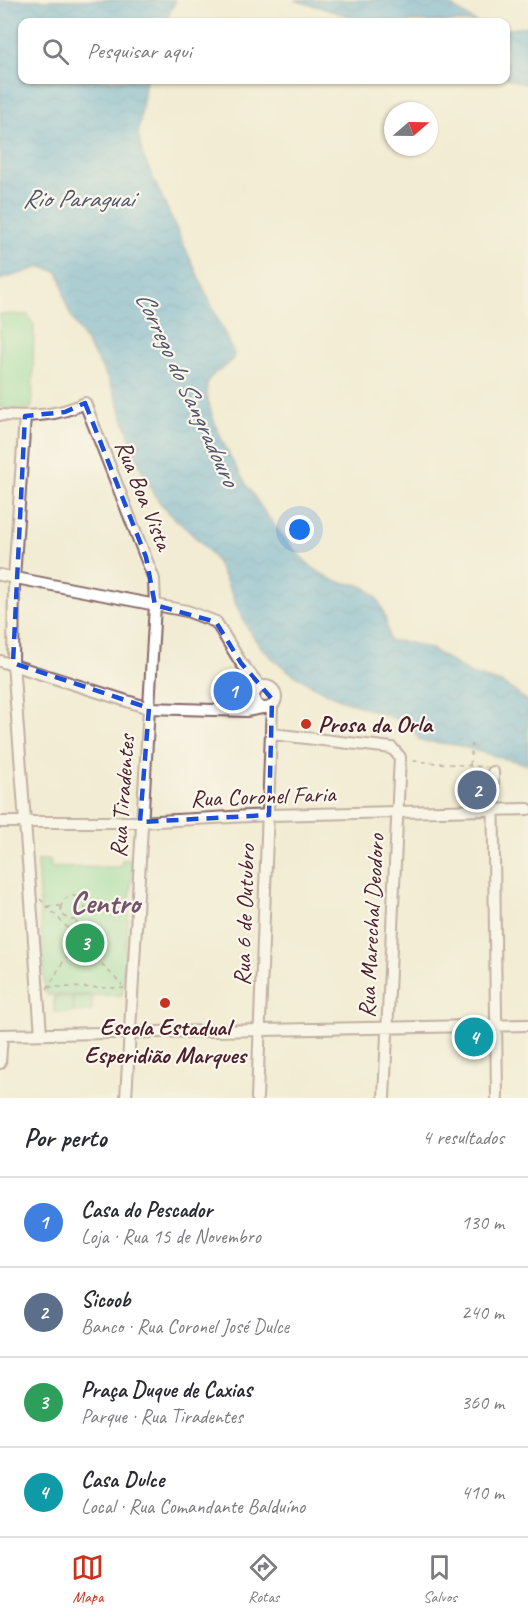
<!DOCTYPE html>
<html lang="pt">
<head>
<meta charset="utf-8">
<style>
  :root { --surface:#fff; --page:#f2f2f3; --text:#2b2b33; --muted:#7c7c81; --line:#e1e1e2; --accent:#c8321e }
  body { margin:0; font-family:Caveat,sans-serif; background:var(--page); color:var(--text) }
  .compass { position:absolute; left:384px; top:102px; width:54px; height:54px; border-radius:50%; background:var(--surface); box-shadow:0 2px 4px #0004; rotate:70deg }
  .you { position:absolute; left:300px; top:530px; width:21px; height:21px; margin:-15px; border:4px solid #fff; border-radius:50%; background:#1a73e8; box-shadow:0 0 0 9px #1a73e833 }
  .badge { display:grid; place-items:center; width:39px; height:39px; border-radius:50%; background:var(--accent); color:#fff; font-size:20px; font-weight:700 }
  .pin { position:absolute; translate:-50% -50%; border:3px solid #fff; box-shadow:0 2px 6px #0006 }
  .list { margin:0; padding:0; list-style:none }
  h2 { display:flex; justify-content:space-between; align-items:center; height:78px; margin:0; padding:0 24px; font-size:26px }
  h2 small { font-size:20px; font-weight:400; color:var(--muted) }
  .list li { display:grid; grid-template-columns:39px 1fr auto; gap:18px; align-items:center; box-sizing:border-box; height:90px; padding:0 24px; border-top:2px solid var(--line) }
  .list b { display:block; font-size:22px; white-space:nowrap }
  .list p { margin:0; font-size:20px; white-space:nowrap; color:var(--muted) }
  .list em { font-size:20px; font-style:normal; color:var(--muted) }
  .icon { flex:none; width:33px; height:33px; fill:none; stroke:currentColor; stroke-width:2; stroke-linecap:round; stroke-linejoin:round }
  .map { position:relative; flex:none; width:528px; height:1098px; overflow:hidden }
  .search { position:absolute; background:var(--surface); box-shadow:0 2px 4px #0004; left:18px; right:18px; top:18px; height:66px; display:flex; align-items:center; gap:15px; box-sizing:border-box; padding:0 21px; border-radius:12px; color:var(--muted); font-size:22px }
  .sheet { height:438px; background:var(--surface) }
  nav { display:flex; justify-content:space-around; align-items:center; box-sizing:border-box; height:84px; border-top:2px solid var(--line); background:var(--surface); font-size:16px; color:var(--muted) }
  nav a { display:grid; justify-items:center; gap:3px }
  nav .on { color:var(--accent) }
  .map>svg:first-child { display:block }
  .park { fill:#88da9b; stroke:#697c63; stroke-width:1.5 }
  .water { fill:url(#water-waves); stroke:#51647f; stroke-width:1.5 }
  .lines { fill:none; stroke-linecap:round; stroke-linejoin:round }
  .minor-casing { stroke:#856766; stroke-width:14 }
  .path { stroke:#856766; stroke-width:1.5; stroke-dasharray:4.5 4.5; stroke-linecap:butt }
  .minor { stroke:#fff; stroke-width:10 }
  .marked { fill:none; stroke:#1d4ed8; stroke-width:4.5; stroke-dasharray:12 8; stroke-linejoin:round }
  .poi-dot { fill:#c8321e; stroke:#fbf7ec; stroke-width:2 }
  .labels { text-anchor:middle; stroke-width:4.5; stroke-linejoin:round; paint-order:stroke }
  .street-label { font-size:24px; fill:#4a1f2b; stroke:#fbf7ec }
  .poi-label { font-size:24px; font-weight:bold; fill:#4a1f2b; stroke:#fbf7ec; text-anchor:start }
  .water-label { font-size:26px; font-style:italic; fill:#50566e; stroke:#fbf7ec }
  .district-label { font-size:30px; font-weight:bold; fill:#74526e; stroke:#fbf7ec }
</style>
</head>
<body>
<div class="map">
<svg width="528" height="1098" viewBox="0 0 528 1098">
  <defs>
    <pattern id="water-waves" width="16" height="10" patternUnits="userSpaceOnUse" patternTransform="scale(1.5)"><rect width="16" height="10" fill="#58a9d3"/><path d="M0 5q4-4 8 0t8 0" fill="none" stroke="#4b89ab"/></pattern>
  </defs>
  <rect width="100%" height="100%" fill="#fbf7ec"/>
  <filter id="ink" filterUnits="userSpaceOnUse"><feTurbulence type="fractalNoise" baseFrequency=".0167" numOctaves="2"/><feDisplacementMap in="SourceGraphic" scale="12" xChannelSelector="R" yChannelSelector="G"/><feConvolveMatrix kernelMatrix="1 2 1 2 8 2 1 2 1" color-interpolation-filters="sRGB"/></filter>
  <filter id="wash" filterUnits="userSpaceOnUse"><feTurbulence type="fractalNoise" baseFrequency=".008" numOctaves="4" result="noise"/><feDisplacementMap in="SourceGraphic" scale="24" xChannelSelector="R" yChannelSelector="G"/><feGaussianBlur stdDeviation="1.35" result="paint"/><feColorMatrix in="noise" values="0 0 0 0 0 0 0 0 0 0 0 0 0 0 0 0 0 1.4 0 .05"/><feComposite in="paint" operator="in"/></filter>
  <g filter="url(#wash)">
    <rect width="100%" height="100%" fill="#f2ecd4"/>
    <path class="park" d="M0 314 28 315 34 326 32 406 30 409 0 408Z
      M50 860 51 868 121 867 122 860H133L122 995H48L45 992 37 861Z
      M92 996V1011L74 1012 73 997Z
      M54 997H72L73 1012H54Z"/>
    <path class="water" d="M0 0H176L165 22H22V80H146L138 135 143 156 234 354C231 371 208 369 207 387 205 432 277 539 312 567 319 572 331 580 340 582 347 584 356 583 362 586 383 595 387 622 389 641L407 642 431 649 471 674 502 683 528 701V765L456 745 421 741C417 737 414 731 410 727 395 715 357 707 338 698 310 686 284 671 263 649 241 625 233 593 218 565 202 536 169 520 152 491 134 459 127 424 113 390 101 361 79 336 67 307 63 295 64 284 58 272L41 267 0 280Z
      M294 0H442L476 22H370Z
      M528 26V85L506 78V30Z"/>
  </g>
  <g filter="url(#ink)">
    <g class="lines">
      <g class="minor-casing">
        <path id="minor" d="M0 415C30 417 58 416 85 403L154 579 155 605 126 1098
          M25 416 14 578 13 663 41 1034
          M0 575 187 611 216 622 241 663 261 687
          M0 661 149 708 246 711 262 708
          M254 697a11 11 0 1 1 22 0a11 11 0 1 1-22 0Z
          M272 734 392 748 400 757 384 1098
          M493 772 497 1098
          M0 822H140L269 815 528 809
          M0 1035 528 1025
          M0 1063 2 1035
          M257 1098 272 706"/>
      </g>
      <path class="path" d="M413 761 486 767
        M470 765 472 744
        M61 908a12 12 0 1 1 24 0a12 12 0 1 1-24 0Z
        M40 899 122 985
        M48 906H60
        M48 987 124 988
        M47 989 78 937 76 919"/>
      <use href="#minor" class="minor"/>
    </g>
  </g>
  <path d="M0 0H528V1098H0ZM85 403 146 557 155 605 216 622 241 663 272 699 269 815 140 822 149 708 13 663 25 416 65 412Z" fill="#f2ecd4" fill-opacity=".55" fill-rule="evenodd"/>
  <path class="marked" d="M85 403 146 557 155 605 216 622 241 663 272 699 269 815 140 822 149 708 13 663 25 416 65 412Z"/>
  <g class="poi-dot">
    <circle cx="306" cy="724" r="6"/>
    <circle cx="165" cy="1003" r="6"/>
  </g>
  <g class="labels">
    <g class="street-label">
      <text transform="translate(144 495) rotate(68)" y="8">Rua Boa Vista</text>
      <text transform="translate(122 796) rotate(-86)" y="8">Rua Tiradentes</text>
      <text transform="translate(263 796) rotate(-2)" y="8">Rua Coronel Faria</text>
      <text transform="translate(244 915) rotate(-88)" y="8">Rua 6 de Outubro</text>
      <text transform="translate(371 926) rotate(-87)" y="8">Rua Marechal Deodoro</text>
    </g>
    <g class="poi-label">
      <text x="318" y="732">Prosa da Orla</text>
      <text x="165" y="1035" text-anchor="middle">Escola Estadual<tspan x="165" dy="28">Esperidião Marques</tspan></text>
    </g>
    <g class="water-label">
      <text x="78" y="207">Rio Paraguai</text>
      <text transform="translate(188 388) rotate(65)" y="9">Corrego do Sangradouro</text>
    </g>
    <g class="district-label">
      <text x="105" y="913">Centro</text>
    </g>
  </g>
</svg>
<svg class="compass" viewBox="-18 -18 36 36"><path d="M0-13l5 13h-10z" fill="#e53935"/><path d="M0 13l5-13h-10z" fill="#7c7c81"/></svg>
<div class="you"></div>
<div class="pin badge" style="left:233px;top:691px;background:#3f7fe0">1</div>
<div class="pin badge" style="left:477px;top:790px;background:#5c6f8a">2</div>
<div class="pin badge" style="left:85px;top:943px;background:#2e9e5b">3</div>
<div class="pin badge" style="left:474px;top:1037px;background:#0f9aa8">4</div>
<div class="search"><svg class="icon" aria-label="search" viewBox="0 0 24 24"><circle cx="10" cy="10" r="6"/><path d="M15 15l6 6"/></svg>Pesquisar aqui</div>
</div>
<section class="sheet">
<h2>Por perto<small>4 resultados</small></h2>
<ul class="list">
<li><span class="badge" style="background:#3f7fe0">1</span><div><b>Casa do Pescador</b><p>Loja · Rua 15 de Novembro</p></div><em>130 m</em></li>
<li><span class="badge" style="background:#5c6f8a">2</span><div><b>Sicoob</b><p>Banco · Rua Coronel José Dulce</p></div><em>240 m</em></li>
<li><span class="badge" style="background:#2e9e5b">3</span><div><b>Praça Duque de Caxias</b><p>Parque · Rua Tiradentes</p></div><em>360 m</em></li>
<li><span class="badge" style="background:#0f9aa8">4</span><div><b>Casa Dulce</b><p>Local · Rua Comandante Balduíno</p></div><em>410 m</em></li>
</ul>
</section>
<nav>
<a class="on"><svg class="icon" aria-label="map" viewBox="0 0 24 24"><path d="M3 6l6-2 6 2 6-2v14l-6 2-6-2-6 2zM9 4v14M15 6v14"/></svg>Mapa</a>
<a><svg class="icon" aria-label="directions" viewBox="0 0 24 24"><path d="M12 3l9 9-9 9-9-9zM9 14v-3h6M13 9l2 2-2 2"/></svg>Rotas</a>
<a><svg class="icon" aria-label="saved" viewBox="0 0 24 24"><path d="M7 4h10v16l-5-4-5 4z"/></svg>Salvos</a>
</nav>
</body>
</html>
